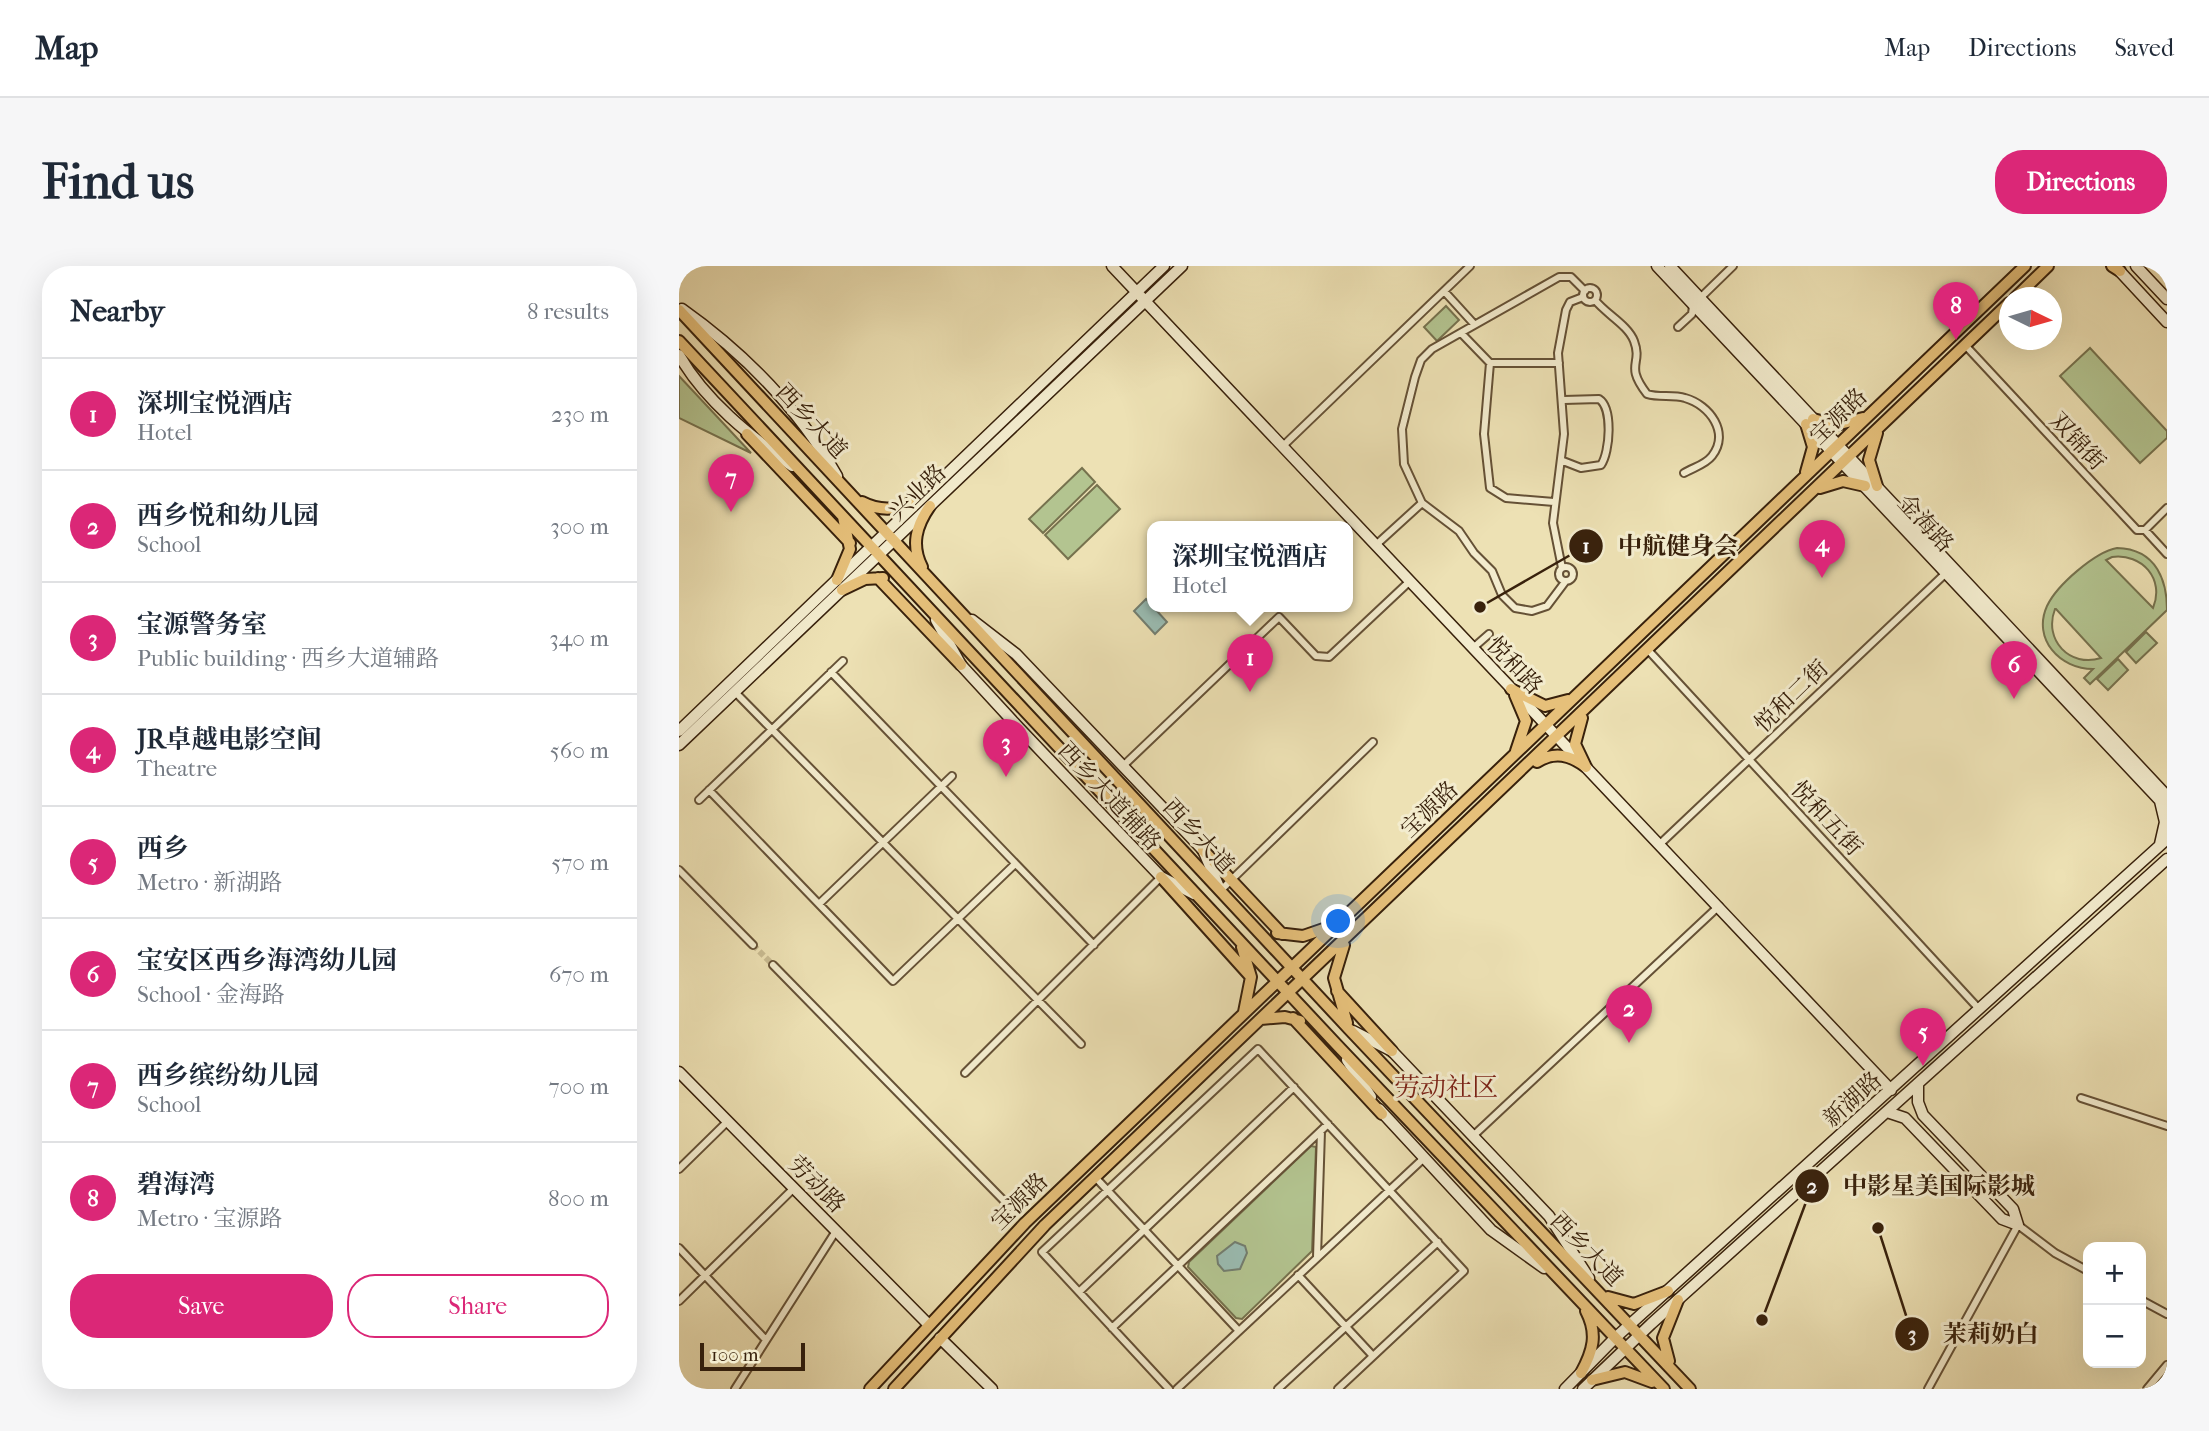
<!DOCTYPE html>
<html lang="en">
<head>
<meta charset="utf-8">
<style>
  :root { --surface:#fff; --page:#f6f6f7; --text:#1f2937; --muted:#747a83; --line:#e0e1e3; --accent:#db2777 }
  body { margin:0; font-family:"IM FELL French Canon","Noto Serif SC",serif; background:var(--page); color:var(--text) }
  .controls { position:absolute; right:21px; bottom:21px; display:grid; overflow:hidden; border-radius:14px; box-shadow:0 7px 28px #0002 }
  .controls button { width:63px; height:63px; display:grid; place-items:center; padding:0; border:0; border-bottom:2px solid var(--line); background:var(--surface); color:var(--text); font:35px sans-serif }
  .compass { position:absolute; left:1320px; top:21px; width:63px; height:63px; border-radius:50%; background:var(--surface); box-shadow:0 7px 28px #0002; rotate:95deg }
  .scale { position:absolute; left:21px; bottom:18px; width:105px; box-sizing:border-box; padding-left:7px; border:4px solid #38210c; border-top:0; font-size:19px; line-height:24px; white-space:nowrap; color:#38210c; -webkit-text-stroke:5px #f3ecce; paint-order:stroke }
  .you { position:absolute; left:660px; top:656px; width:24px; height:24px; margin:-18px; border:5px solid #fff; border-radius:50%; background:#1a73e8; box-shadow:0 0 0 10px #1a73e833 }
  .badge { display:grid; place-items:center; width:46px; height:46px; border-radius:50%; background:var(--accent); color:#fff; font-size:23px; font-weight:700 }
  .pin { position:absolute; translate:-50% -58px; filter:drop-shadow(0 2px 4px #0008) }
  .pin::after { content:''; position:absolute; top:37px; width:24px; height:21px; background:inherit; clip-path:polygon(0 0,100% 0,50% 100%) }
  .popup { position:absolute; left:468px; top:255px; width:206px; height:91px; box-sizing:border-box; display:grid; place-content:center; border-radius:14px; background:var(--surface); filter:drop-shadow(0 2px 5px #0005); font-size:23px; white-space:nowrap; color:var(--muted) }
  .popup b { font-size:26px; color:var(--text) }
  .popup::after { content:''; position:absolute; left:50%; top:100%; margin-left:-14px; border:14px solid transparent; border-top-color:var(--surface) }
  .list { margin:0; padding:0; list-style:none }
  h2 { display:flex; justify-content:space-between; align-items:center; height:91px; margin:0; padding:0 28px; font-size:30px }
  h2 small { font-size:23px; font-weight:400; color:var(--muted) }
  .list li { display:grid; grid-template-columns:46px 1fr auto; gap:21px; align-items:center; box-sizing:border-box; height:112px; padding:0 28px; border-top:2px solid var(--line) }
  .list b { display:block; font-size:26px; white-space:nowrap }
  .list p { margin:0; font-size:23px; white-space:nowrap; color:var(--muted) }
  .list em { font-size:23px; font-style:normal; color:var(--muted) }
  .actions { display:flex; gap:14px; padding:21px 28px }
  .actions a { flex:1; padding:16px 0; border:2px solid var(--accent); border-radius:28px; text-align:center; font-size:24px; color:var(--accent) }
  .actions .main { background:var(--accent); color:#fff }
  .map { position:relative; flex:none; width:1488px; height:1123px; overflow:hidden; border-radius:28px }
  header { display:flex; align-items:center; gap:42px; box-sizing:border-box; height:98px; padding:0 35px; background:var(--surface); border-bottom:2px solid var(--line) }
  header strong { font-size:33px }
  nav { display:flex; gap:38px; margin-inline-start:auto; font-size:24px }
  .intro { display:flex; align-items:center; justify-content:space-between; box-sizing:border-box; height:168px; padding:0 42px }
  h1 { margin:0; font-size:49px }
  .button { padding:18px 32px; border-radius:28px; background:var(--accent); color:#fff; font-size:24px; font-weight:700 }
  main { display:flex; gap:42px; padding:0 42px }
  aside { flex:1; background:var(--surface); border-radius:28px; box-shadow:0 7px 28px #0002 }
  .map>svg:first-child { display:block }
  .green { fill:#b3c490; stroke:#76724e; stroke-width:2; fill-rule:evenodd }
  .water { fill:#9abcb2; stroke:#737e70; stroke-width:2 }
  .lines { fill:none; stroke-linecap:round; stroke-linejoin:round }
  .street-tunnel { stroke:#c9bb92; stroke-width:6; stroke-dasharray:6 3; stroke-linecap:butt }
  .street-casing { stroke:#655136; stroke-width:10 }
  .secondary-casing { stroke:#38210c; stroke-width:13 }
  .primary-casing { stroke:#38210c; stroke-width:14 }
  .street { stroke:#f3ecce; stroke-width:6 }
  .secondary { stroke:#f3ecce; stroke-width:10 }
  .primary { stroke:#e6c07a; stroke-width:10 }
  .labels { text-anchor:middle; stroke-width:6; stroke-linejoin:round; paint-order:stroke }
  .street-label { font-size:23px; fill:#38210c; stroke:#f3ecce }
  .quarter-label { font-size:26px; fill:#7a1f14; stroke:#f3ecce }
  .leader { fill:none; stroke:#38210c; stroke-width:2.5 }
  .callout-dot { fill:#38210c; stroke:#f3ecce; stroke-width:2.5 }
  .mark-label { font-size:21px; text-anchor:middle; font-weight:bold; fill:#fff }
  .callout-label { font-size:24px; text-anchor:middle; font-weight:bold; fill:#38210c; stroke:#f3ecce; stroke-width:6; stroke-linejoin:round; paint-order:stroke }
</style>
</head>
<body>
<header>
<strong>Map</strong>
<nav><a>Map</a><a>Directions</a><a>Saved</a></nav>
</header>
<div class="intro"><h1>Find us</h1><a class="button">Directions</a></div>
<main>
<aside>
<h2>Nearby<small>8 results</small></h2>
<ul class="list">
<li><span class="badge">1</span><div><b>深圳宝悦酒店</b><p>Hotel</p></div><em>230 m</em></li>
<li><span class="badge">2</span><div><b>西乡悦和幼儿园</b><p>School</p></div><em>300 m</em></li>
<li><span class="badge">3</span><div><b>宝源警务室</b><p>Public building · 西乡大道辅路</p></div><em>340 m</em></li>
<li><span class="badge">4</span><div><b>JR卓越电影空间</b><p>Theatre</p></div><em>560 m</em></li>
<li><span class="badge">5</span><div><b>西乡</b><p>Metro · 新湖路</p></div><em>570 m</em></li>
<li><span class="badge">6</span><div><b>宝安区西乡海湾幼儿园</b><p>School · 金海路</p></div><em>670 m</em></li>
<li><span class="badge">7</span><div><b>西乡缤纷幼儿园</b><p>School</p></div><em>700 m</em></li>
<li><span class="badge">8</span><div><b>碧海湾</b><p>Metro · 宝源路</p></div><em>800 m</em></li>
</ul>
<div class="actions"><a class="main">Save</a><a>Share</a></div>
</aside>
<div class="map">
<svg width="1488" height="1123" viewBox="0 0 1488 1123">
  <rect width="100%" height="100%" fill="#ede1b4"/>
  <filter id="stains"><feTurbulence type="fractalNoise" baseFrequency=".00286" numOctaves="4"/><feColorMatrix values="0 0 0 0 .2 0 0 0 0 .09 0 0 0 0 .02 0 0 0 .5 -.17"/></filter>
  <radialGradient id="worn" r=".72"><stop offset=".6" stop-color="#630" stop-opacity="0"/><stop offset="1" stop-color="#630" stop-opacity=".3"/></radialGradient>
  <path class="green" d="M767 40 780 54 758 75 745 61Z
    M1411 82 1488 165V172L1461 197 1381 110Z
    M0 110 72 187 0 152Z
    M403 202 416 216 364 267 350 253Z
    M418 219 441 243 389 293 366 269Z
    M1438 282C1479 283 1488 317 1488 344L1411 418 1405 412 1414 403C1381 403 1353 373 1368 340 1378 319 1416 286 1438 282ZM1433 291C1463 287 1486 313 1474 342L1427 294ZM1376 343H1377L1422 392C1391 402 1364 374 1376 343Z
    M1467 366 1478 377 1457 397 1447 386Z
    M1439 393 1449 404 1429 424 1418 413Z
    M632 880 637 881 633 985 563 1053 557 1052 509 1001 510 996Z"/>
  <path class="water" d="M467 333 488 356 476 368 455 345Z
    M556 976 566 980 568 987 561 1003 545 1005 539 998 538 990Z"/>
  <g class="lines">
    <path class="street-tunnel" d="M74 679 94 699"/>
    <g class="street-casing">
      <path id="street" d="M904 29a7 7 0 1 1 14 0a7 7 0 1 1-14 0Z
        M765 25 795 58
        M916 34C927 48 949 59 955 75 964 99 945 98 968 128 980 132 994 128 1006 132 1031 139 1051 167 1033 190 1026 199 1015 201 1005 207
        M999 61 1013 48 1014 39 1054 0
        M782 67 811 97H880
        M1286 79 1458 264H1466L1488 288
        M811 97 805 168 811 222 827 232 875 236
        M605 179 791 0
        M884 195 902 202 922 199C931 186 934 142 920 133L885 134
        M1466 264 1488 242
        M698 278 743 237
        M880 308a7 7 0 1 1 14 0a7 7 0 1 1-14 0Z
        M883 302 874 257 885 168 879 87 887 44 891 36 904 31
        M886 316 868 340 853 345 836 342 823 329 813 305 795 287 780 265 743 237 725 198 723 163 736 111 742 94 753 83 880 11H892L906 25
        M794 382 810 368
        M970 385 1300 743
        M152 406 415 679
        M56 426 402 778
        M444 500 600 351 637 390 650 391 731 315
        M30 524 214 715 336 598
        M20 534 164 395
        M981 578 1267 307
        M0 604 74 679
        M541 625 694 476
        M140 638 273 510
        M94 699 331 941
        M286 807 482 611
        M1402 832 1488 860
        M794 870 1040 640
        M0 903 49 855
        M416 911 560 1065
        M0 982 87 1074
        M638 991 642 865
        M619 1009 694 1090
        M400 1026 615 821
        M1462 1034 1488 1048
        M0 1035 115 922
        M433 1062 649 858
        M0 1115 8 1123
        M56 1123 157 965
        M490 1123 363 986 579 783 785 1005 659 1123
        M498 1123 745 892
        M599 1123 759 976
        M1249 1123 1339 959 1376 987 1409 1005
        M1468 1123 1488 1099"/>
    </g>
    <g class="secondary-casing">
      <path id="secondary" d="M433 0 1212 824
        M978 0 1488 542
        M991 0 1488 530
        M1436 0 1488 56
        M1457 0 1488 33
        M3 43C65 87 120 143 158 210
        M0 89C26 135 71 170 113 200
        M257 354 282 399 340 462 482 611 515 628
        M293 354 337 388 524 584 540 621
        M0 465 485 0
        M0 479 503 0
        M1481 578 1486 556 1481 535
        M674 765 713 785 773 848 870 950 910 1012
        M668 794 692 831
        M0 806 249 1058
        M1239 818V836L1244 849 1334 943 1339 959
        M700 843 812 964 865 1002
        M1208 846 1226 852 1323 953 1339 959
        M261 1072 313 1123
        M886 1123 936 1072 1488 573
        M904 1123 972 1058 1488 593"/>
    </g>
    <g class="primary-casing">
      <path id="primary" d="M1433 0 1441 5
        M1336 32 1369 0
        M0 44 670 763 1011 1123
        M0 75 658 779 985 1123
        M1134 153 1157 159 1184 152
        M1127 158 1134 181 1127 206
        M1198 167 1190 194 1198 220
        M68 168 171 277
        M1141 222 1164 215 1186 220
        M183 236C204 247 223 244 242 231
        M243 301C232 279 237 260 251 240
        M199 312 282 399
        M158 314 171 283 164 251
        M163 324 186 313 204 312
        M832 423 866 440 889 434
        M836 429 847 455 837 485
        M903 452 896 478 906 499
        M858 496C876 485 891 489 907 501
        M524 584 603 668
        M482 611 572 711
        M598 667 624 670 653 660
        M665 679 655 712 668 757
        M563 681 572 711 565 746
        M658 725 713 785
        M614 752 703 848
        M582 753 606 751 621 755
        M929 1031 955 1038 989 1025
        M990 1095 984 1072 999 1034
        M902 1107C914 1085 919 1068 907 1045
        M913 1114 946 1106 973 1116
        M191 1123 346 957 1346 0
        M215 1123 366 959 1330 37"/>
    </g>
    <use href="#street" class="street"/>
    <use href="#secondary" class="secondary"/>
    <use href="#primary" class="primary"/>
  </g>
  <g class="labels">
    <g class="street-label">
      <text transform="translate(1159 150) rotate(-44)" y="8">宝源路</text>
      <text transform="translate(133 155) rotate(47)" y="8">西乡大道</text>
      <text transform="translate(1399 175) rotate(47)" y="8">双锦街</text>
      <text transform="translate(238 226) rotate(-44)" y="8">兴业路</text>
      <text transform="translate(1247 257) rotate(47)" y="8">金海路</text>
      <text transform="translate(836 399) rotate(47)" y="8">悦和路</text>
      <text transform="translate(1112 430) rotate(-44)" y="8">悦和二街</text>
      <text transform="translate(431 530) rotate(47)" y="8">西乡大道辅路</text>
      <text transform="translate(750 543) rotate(-44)" y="8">宝源路</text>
      <text transform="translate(1148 552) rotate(47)" y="8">悦和五街</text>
      <text transform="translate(520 570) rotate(47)" y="8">西乡大道</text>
      <text transform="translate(1173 833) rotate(-42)" y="8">新湖路</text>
      <text transform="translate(138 918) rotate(45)" y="8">劳动路</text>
      <text transform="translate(340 935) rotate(-45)" y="8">宝源路</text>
      <text transform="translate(908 983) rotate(46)" y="8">西乡大道</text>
    </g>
    <g class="quarter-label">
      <text x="767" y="830">劳动社区</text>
    </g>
  </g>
  <path class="leader" d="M801 341L907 280M1083 1054L1133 920M1199 962L1233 1068"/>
  <g class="callout-dot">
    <circle cx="801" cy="341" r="7"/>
    <circle cx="1083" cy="1054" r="7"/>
    <circle cx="1199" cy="962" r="7"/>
    <circle cx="907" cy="280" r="18"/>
    <circle cx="1133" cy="920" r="18"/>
    <circle cx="1233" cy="1068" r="18"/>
  </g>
  <g class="mark-label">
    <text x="907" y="287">1</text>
    <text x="1133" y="927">2</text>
    <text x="1233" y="1075">3</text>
  </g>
  <g class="callout-label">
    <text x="999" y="288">中航健身会</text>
    <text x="1260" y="928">中影星美国际影城</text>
    <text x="1312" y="1076">茉莉奶白</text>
  </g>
  <rect width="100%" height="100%" filter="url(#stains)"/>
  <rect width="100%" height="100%" fill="url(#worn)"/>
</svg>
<div class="controls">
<button>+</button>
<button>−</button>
</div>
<svg class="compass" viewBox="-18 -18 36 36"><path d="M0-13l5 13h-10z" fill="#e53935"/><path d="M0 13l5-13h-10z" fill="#747a83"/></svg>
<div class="scale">100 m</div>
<div class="you"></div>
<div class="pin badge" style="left:571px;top:426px">1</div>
<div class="popup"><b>深圳宝悦酒店</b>Hotel</div>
<div class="pin badge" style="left:950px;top:777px">2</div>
<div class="pin badge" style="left:327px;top:511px">3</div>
<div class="pin badge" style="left:1143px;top:312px">4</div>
<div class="pin badge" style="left:1244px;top:800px">5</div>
<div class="pin badge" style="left:1335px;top:433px">6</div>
<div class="pin badge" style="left:52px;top:246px">7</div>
<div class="pin badge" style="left:1277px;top:74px">8</div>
</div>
</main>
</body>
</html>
